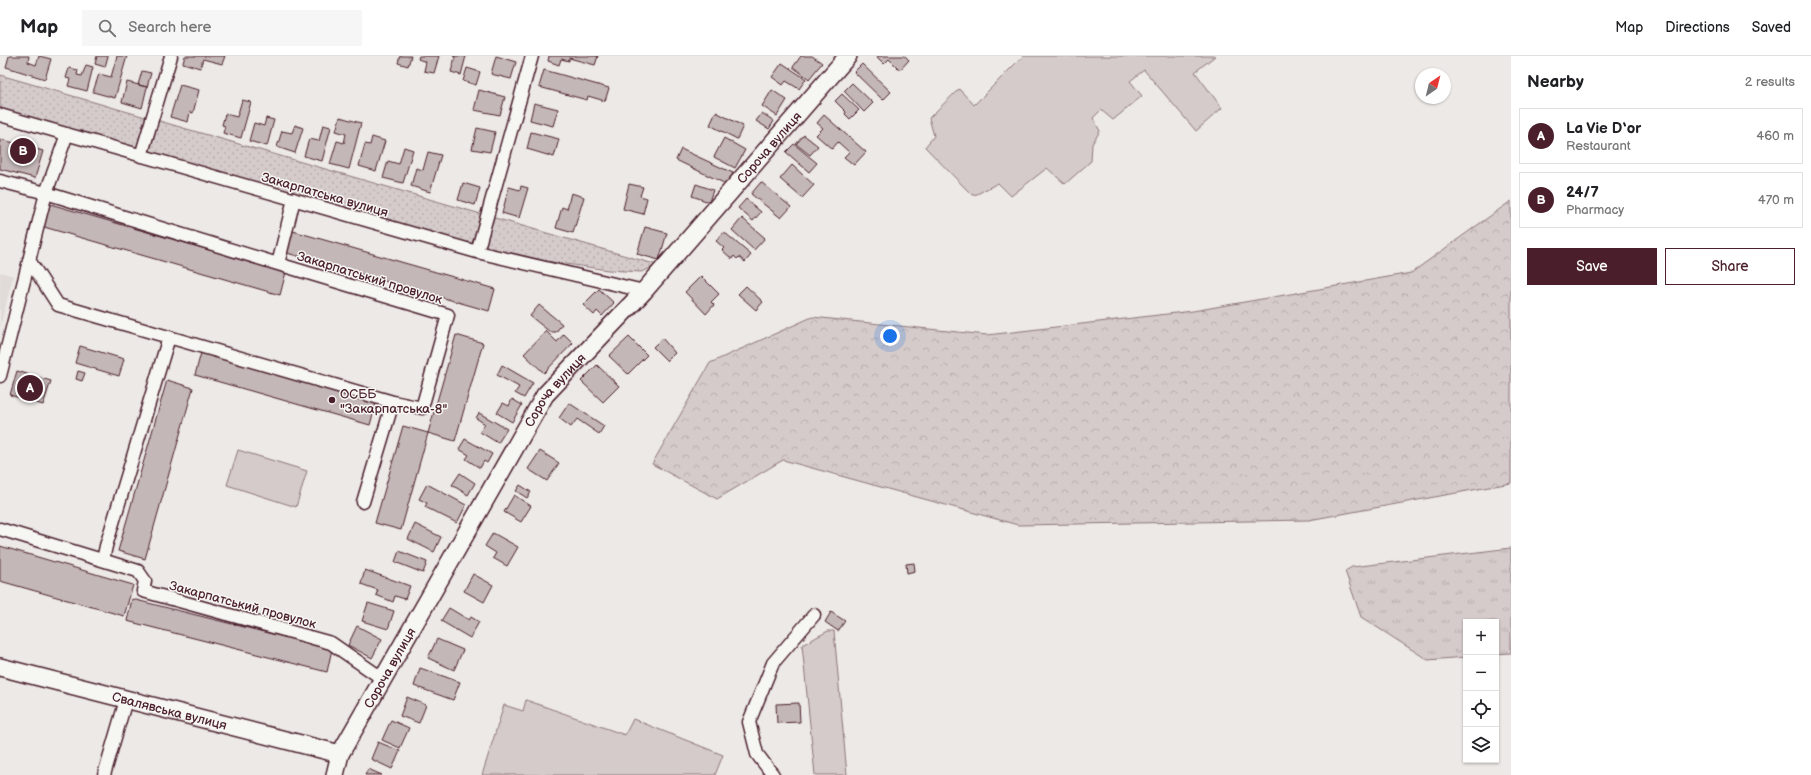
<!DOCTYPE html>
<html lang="en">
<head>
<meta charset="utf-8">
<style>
  :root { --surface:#fff; --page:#f6f6f6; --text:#202124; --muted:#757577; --line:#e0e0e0; --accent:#4a1f2b }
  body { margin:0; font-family:"Balsamiq Sans",sans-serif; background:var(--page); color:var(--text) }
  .controls { position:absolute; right:12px; bottom:12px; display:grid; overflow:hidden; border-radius:0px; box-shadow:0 1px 3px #0004 }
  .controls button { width:36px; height:36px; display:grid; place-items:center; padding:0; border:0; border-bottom:1px solid var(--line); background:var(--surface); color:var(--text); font:20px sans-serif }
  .compass { position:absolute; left:1415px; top:12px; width:36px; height:36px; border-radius:50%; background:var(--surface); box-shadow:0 1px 3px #0004; rotate:35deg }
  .you { position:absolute; left:890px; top:280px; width:14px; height:14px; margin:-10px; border:3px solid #fff; border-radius:50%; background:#1a73e8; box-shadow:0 0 0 6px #1a73e833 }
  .badge { display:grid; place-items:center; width:26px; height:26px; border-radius:50%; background:var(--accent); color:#fff; font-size:13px; font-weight:700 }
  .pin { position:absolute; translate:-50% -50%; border:2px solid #fff; box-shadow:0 1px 4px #0006 }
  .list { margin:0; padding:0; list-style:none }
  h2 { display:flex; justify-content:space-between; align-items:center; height:52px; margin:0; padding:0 16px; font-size:17px }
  h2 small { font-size:13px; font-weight:400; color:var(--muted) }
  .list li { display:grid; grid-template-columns:26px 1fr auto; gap:12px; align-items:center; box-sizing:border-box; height:56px; margin:0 8px 8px; padding:0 8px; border:1px solid var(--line); border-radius:0px }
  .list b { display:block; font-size:15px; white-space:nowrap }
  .list p { margin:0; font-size:13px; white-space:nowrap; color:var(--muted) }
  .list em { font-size:13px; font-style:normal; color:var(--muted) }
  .actions { display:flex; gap:8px; padding:12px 16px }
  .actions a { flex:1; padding:9px 0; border:1px solid var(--accent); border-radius:0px; text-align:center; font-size:14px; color:var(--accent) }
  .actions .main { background:var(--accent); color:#fff }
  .icon { flex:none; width:22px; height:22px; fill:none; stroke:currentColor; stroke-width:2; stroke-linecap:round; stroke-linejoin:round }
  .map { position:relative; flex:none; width:1511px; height:719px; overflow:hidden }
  header { display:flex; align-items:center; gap:24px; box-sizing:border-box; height:56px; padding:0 20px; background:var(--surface); border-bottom:1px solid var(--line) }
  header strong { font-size:19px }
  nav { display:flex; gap:22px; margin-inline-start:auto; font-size:14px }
  .search { width:280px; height:36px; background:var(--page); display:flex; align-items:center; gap:10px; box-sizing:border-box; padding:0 14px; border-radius:0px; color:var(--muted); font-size:15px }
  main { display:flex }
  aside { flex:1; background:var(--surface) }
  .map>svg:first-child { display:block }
  .built { fill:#e0dad8 }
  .grass { fill:url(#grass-tufts); stroke:#8f757a }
  .forest { fill:url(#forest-crowns); stroke:#8f757a }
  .park { fill:url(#park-dots); stroke:#8f757a }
  .garden { fill:#d4cbca; stroke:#8f757a }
  .building { fill:#c4b7b7; stroke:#4a1f2b }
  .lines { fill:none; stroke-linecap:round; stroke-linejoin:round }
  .street-casing { stroke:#4a1f2b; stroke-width:15 }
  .secondary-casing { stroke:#4a1f2b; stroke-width:20 }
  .street { stroke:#f6f6f2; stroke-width:12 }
  .secondary { stroke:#f6f6f2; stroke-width:17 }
  .poi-dot { fill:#4a1f2b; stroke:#f6f6f2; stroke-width:1.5 }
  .labels { text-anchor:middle; stroke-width:3; stroke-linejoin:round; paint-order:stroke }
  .street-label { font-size:13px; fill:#4a1f2b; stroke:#f6f6f2 }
  .poi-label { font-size:13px; fill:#4a1f2b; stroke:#f6f6f2; text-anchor:start }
</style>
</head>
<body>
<header>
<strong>Map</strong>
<div class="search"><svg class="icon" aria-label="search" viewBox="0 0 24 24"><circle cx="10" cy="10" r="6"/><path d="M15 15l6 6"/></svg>Search here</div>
<nav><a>Map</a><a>Directions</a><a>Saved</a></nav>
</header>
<main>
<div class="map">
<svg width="1511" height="719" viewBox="0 0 1511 719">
  <defs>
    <pattern id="grass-tufts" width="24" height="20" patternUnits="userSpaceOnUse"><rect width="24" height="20" fill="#d4cbca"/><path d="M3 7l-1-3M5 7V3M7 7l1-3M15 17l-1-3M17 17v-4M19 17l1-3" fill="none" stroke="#b8aeae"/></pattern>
    <pattern id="forest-crowns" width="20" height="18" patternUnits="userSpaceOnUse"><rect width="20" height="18" fill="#d4cbca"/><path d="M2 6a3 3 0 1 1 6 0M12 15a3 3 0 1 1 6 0" fill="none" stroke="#b8aeae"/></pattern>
    <pattern id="park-dots" width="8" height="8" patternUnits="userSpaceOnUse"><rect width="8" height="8" fill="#d4cbca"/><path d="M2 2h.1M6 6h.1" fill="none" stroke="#b8aeae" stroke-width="1.8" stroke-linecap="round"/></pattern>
  </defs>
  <rect width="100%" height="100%" fill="#ece9e6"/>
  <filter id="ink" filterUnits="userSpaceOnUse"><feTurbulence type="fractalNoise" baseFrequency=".025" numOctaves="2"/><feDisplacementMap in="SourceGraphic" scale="8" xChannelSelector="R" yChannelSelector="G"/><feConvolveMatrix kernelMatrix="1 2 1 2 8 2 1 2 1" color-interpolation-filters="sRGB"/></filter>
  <g filter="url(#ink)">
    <path class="built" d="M0 216 13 220 0 271Z"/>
    <path class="grass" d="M1511 492V597L1496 598V566H1466V601L1428 604 1361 561 1345 515 1352 511Z"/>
    <path class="forest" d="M1511 145V427L1309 464 1018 469 783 404 717 443 652 408 710 307 812 261 987 279 1193 255 1411 217Z"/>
    <path class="park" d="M0 19 654 208 656 210 641 216 608 214 518 201 0 56Z"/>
    <path class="garden" d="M1023 0H1215L1195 16 1222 52 1196 75 1144 14 1130 25 1142 40 1113 64 1101 54 1093 62 1100 75 1092 88 1091 105 1065 128 1047 112 1011 140 998 127 977 138 972 139 925 91 934 80 929 62 959 33 974 49Z
      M238 394 307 415 296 451 227 429Z
      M828 575H834L847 719H815L802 589Z
      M526 644 625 679 633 663 723 699 715 719H482L504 649 523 655Z"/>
    <path class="building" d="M9 0H29L28 6 36 9 39 0 51 3 45 23 6 11Z
      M97 0H108L105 11 95 8Z
      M117 0H127L115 42 93 36 99 18 111 21Z
      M185 0H225L222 8 203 3 200 12 183 7Z
      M400 0H411L408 10 398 7Z
      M419 0H439L434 17 424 15 426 6 418 3Z
      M453 0H466L461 19 451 16 455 1Z
      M496 0 516 6 511 23 491 18Z
      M549 0H598L595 9 569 2V5L561 3 559 9 548 5Z
      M801 0H812L822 7 809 23 793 11Z
      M876 0H905L909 4 900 14 889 3 884 8Z
      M782 7 806 23 799 33 786 25 783 29 772 21Z
      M862 8 891 36 883 44 854 16Z
      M86 9 93 11 87 35 68 30 70 23 66 22 69 12 78 14 77 19 82 20Z
      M467 12 480 16 476 29 463 25Z
      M544 14 609 32 605 45 588 40 587 44 539 31Z
      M142 15 151 17 147 31 138 29Z
      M127 26 147 31 142 52 122 46Z
      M852 27 873 47 864 56 844 35Z
      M180 29 199 34 193 57 190 56 188 66 170 61Z
      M479 34 505 41 500 59 474 54Z
      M772 34 787 44 777 60 762 50Z
      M842 38 859 54 850 63 845 58 846 56 835 45Z
      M242 44 251 46 241 82 223 77 225 70 222 69 225 58 237 61Z
      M534 47 558 53 553 70 530 64Z
      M716 56 743 70 737 83 710 69Z
      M762 57 774 65 769 73 756 65Z
      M824 59 866 96 854 109 844 101 849 96 838 86 832 93 816 79 823 72 817 67Z
      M340 61 361 67 349 113 330 108 337 85 344 87 346 78 336 75Z
      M266 62 274 64 267 90 249 85 254 67 264 70Z
      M295 69 303 72 295 97 277 91 282 75 292 77Z
      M323 69 331 71 322 105 304 100 309 83 319 85Z
      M477 72 495 76 490 96 472 93Z
      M531 76 559 83 554 101 527 93Z
      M804 79 818 90 810 99 796 88Z
      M372 81 385 85 376 115 359 110 365 88 370 89Z
      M724 82 745 94 735 112 714 101Z
      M0 83 43 95 35 122 0 113Z
      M794 88 817 107 809 116 786 96Z
      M404 91 413 94 403 127 383 122 388 105 399 108Z
      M681 93 733 117 728 129 676 104Z
      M428 96 441 99 430 136 411 130 416 112 423 114Z
      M792 109 814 129 802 142 780 123Z
      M761 126 791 151 781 162 751 138Z
      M463 127 480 132 475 149 458 144Z
      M629 128 643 131 640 140 647 142 643 158 623 153Z
      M696 128 713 134 709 146 692 140Z
      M521 130 528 132 519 162 502 157 509 131 520 134Z
      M571 137 584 141 573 177 556 172 562 151 567 153Z
      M746 143 761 156 753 165 738 152Z
      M50 148 286 216 280 239 44 171Z
      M742 162 765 182 754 194 732 174Z
      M645 171 667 177 659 204 637 198Z
      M293 175 495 233 489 255 287 197Z
      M724 176 751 199 745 206 739 201 737 203 734 200 732 203 722 194 724 192 716 185Z
      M701 220 719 238 711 246 714 249 706 258 685 236Z
      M746 230 763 246 756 254 738 238Z
      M599 233 614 247 602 260 597 255 594 259 583 249Z
      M539 249 562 268 556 276H550L530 260Z
      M546 275 557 286 564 278 573 287 544 317 524 298Z
      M456 279 483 287 455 385 428 377Z
      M629 281 647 299 628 318 609 300Z
      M662 282 675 297 667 305 653 291Z
      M80 290 124 303 119 320 75 307Z
      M202 293 377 344 370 369 195 319Z
      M502 309 533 327 524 342 515 337 519 331 497 319Z
      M597 309 619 330 603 346 581 325Z
      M17 315 51 325 43 349 10 339Z
      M78 315 85 317 82 325 76 323Z
      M167 324 193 332 145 503 118 495Z
      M512 343 522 349 512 366 497 357 503 347 509 350Z
      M569 347 604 370 599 378 577 363 571 371 559 362Z
      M479 357 507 373 498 387 480 376 485 368 476 362Z
      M403 370 428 377 401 474 375 467Z
      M465 383 492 398 487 407 484 405 480 412 466 403 469 399 459 393Z
      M540 395 559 407 547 425 528 413Z
      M460 417 475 427 468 439 452 429Z
      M427 428 466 449 457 467 425 451 427 447 419 443Z
      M520 429 531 436 527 442 516 435Z
      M514 439 531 450 521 466 504 456Z
      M415 468 441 481 434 496 408 483Z
      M493 477 518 491 507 510 493 502 496 497 485 490Z
      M0 490 133 529 124 560 0 525Z
      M399 495 427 506 423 517 395 506Z
      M914 507 915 515 907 517 906 508Z
      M365 514 410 530 405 543 395 540 393 546 376 539 378 534 361 528Z
      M473 518 493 529 484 546 464 535Z
      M132 543 332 593 327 616 127 565Z
      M368 547 394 555 388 573 362 565Z
      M449 552 469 564 471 561 479 566 470 582 441 565Z
      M831 556 845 565 838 575 825 566Z
      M357 570 382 583 372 602 348 589Z
      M437 583 463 594 454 614 428 602Z
      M420 612 460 626 453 644 414 630Z
      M407 641 426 649 419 667 400 660Z
      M799 647 800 666 777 667 776 648Z
      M391 664 409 672 400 692 382 684Z
      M378 686 400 695 392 713 371 703Z
      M368 713 382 719H365Z"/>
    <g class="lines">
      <g class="street-casing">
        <path id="street" d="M0 59 477 196 644 235
          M141 100 171 0
          M0 125 46 137 67 78
          M477 196 532 0
          M29 204 58 249 393 346 363 446
          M278 208 448 259 422 352 393 346
          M0 320 46 137 278 208 294 143
          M0 473 138 515 145 525 143 535 331 587 383 623
          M103 504 106 490 169 281
          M104 719 126 644
          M773 719 757 698 749 666 773 607 814 559"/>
      </g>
      <g class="secondary-casing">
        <g id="secondary">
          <path id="s1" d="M0 611 340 698"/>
          <path id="s2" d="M335 719 340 698 545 339 644 235 848 0"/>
        </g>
      </g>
      <use href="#street" class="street"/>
      <use href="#secondary" class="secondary"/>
    </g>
  </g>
  <circle class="poi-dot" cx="332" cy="344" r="4"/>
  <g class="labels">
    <g class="street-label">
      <text dy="5" stroke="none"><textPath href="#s2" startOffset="769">Сороча вулиця</textPath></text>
      <text transform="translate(325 138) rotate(16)" y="5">Закарпатська вулиця</text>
      <text transform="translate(370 221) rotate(17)" y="5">Закарпатський провулок</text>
      <text dy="5" stroke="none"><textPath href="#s2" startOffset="445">Сороча вулиця</textPath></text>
      <text transform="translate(243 548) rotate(15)" y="5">Закарпатський провулок</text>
      <text dy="5" stroke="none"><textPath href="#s2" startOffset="121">Сороча вулиця</textPath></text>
      <text dy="5" stroke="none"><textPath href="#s1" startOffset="175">Свалявська вулиця</textPath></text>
    </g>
    <g class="poi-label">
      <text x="340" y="342">ОСББ<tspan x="340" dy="15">"Закарпатська-8"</tspan></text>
    </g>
  </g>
</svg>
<div class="controls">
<button>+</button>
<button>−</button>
<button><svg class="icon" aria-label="locate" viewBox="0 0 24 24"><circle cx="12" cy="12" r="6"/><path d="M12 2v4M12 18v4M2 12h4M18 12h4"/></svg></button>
<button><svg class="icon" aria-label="layers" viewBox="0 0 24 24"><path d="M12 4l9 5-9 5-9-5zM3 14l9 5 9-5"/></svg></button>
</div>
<svg class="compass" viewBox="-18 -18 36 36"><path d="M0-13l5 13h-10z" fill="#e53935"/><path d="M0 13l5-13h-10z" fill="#757577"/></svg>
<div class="you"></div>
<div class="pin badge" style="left:30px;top:332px">A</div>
<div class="pin badge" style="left:23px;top:95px">B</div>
</div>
<aside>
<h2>Nearby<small>2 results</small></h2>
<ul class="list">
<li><span class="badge">A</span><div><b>La Vie D‘or</b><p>Restaurant</p></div><em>460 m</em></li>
<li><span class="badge">B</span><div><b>24/7</b><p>Pharmacy</p></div><em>470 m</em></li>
</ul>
<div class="actions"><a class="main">Save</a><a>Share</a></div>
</aside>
</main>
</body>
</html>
